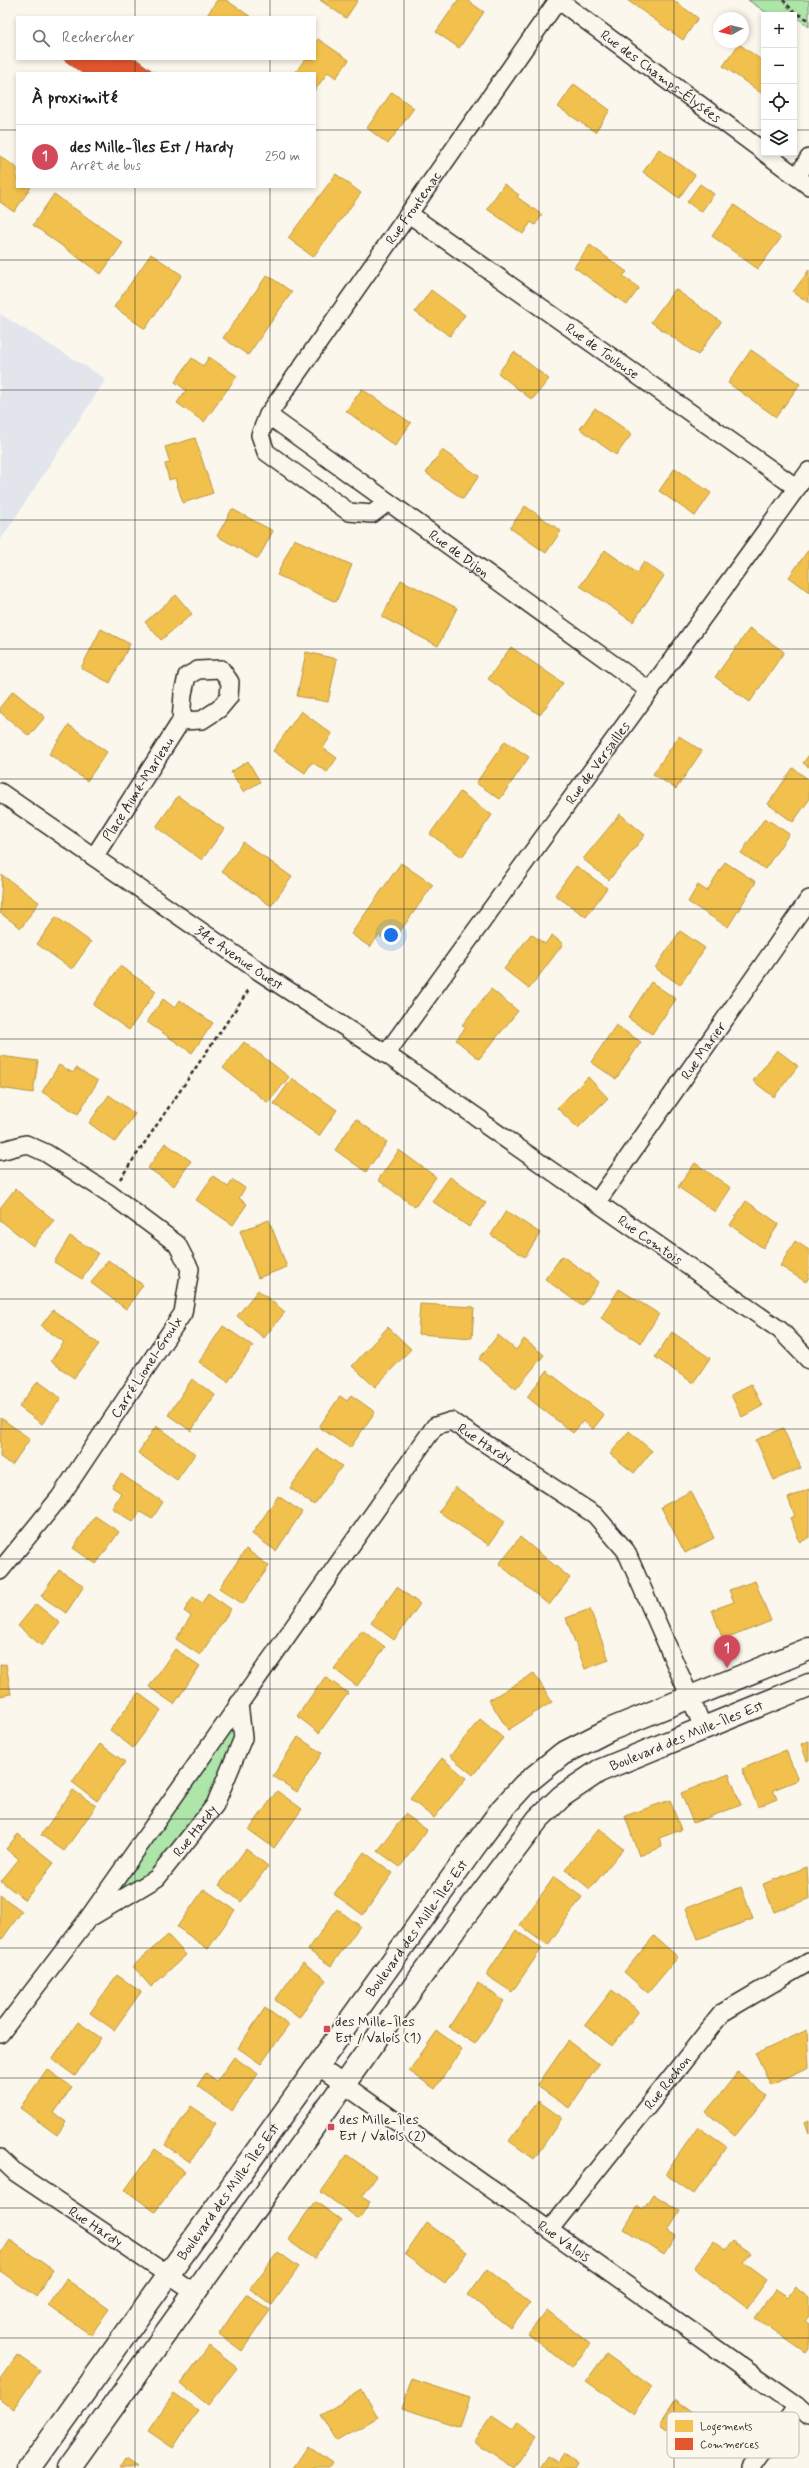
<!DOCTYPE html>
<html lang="fr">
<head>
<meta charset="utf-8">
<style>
  :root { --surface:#fff; --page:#f6f6f6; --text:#202124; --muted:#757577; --line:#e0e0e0; --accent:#d1495b }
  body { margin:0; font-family:Mynerve,sans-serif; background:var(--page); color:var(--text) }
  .controls { position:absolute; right:12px; top:12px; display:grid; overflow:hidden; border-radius:0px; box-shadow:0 2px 6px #0003 }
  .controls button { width:36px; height:36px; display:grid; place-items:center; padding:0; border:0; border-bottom:1px solid var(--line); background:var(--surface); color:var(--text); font:20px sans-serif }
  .compass { position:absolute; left:713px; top:12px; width:36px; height:36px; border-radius:50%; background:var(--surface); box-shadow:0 2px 6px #0003; rotate:262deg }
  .you { position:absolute; left:391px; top:935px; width:14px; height:14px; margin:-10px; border:3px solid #fff; border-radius:50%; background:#1a73e8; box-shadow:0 0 0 6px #1a73e833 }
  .badge { display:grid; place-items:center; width:26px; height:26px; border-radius:50%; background:var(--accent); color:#fff; font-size:13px; font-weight:700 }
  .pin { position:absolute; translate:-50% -33px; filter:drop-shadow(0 1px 2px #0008) }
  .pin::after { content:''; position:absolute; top:21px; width:14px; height:12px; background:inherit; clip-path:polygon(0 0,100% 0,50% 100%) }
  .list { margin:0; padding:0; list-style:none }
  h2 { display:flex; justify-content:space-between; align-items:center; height:52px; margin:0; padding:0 16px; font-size:17px }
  h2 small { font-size:13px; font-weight:400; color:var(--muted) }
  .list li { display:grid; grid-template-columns:26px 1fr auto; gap:12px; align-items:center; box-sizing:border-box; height:64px; padding:0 16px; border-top:1px solid var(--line) }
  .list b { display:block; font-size:15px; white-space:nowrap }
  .list p { margin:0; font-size:13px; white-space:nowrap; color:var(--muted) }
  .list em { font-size:13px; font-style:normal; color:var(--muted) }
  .icon { flex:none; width:22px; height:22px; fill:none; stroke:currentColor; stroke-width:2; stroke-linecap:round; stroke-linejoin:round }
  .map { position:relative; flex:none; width:809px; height:2468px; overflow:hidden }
  .search { position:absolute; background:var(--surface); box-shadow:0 2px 6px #0003; left:16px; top:16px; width:300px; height:44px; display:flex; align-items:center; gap:10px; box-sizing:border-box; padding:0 14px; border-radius:0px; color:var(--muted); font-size:15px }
  .panel { position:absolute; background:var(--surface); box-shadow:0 2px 6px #0003; left:16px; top:72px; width:300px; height:116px; border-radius:0px }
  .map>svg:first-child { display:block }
  .built { fill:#e2e6ec }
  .green { fill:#aee5a8; stroke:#6c886a }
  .homes { fill:#f2c14e; stroke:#b69444 }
  .shops { fill:#e4572e; stroke:#ac4a2d }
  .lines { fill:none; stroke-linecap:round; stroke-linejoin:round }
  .street-casing { stroke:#2b2b2b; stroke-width:20 }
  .secondary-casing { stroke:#2b2b2b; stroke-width:25 }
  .path { stroke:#2b2b2b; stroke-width:2.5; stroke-dasharray:4 3; stroke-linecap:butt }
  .street { stroke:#fbf7ec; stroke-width:17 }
  .secondary { stroke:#fbf7ec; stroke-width:22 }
  .grid { fill:none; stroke:#2b2b2b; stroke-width:1; stroke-opacity:0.55 }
  .poi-dot { fill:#d1495b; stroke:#fbf7ec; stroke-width:1.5 }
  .labels { text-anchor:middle; stroke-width:4; stroke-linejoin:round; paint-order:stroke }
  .street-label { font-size:14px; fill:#2b2b2b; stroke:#fbf7ec }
  .poi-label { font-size:14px; fill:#2b2b2b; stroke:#fbf7ec; text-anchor:start }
  .key { fill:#fbf7ec; stroke:#bdbab2; stroke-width:1 }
  .key-label { font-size:11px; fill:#2b2b2b }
</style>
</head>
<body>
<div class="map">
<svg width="809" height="2468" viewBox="0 0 809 2468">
  <rect width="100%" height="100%" fill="#fbf7ec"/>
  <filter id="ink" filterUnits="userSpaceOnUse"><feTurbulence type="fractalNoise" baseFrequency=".025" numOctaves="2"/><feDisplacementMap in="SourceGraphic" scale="8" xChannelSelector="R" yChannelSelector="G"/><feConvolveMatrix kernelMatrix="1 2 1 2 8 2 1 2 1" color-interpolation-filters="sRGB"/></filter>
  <g filter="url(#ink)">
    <path class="built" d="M0 314 106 379 0 541Z"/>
    <path class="green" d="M748 0H809V27L794 15H770Z
      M234 1721 236 1738 212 1801 156 1872 105 1905Z"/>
    <path class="homes" d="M217 0H226L251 17H206Z
      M320 0H358L346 18Z
      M458 0H467L484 12 459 48 436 32Z
      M627 0H673L698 18 683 40Z
      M318 39 349 60 336 78 328 72 315 90V73H295L305 59H315V44Z
      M739 44 764 62V95L723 66Z
      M574 84 610 110 595 132 558 107Z
      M392 92 414 108 388 144 367 128Z
      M659 149 695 175 679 198 643 172Z
      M0 156 17 168V187H31L14 212 0 202Z
      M336 174 361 193 313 257 288 238Z
      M504 184 519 195 517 197 542 215 535 225 531 222 523 234 487 209Z
      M700 184 714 194 701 212 687 202Z
      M54 194 123 243 101 274 33 225Z
      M734 205 781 238 758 269 712 236Z
      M590 245 627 272 623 276 639 288 627 305 574 267Z
      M151 254 182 275 145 329 114 307Z
      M809 270V303L793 292Z
      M267 275 292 292 248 355 223 338Z
      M675 289 721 322 698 355 651 322Z
      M431 290 465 315 450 336 415 312Z
      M751 350 800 384 776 417 728 383Z
      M514 352 549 379 532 400 498 373Z
      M209 357 237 376 204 422 177 403 186 390 175 382 192 358 203 366Z
      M362 389 411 423 395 446 346 411Z
      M595 408 632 434 616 455 580 429Z
      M195 438 213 493 183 503 175 478 169 480 165 464 170 463 165 447Z
      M442 450 479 476 463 499 426 473Z
      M675 468 711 493 695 516 659 491Z
      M525 506 561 531 546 553 510 528Z
      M232 509 273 531 258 559 217 536Z
      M294 539 352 565 336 602 277 575Z
      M809 549V592L789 577Z
      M605 550 637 573 644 562 664 576 633 622 580 586Z
      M401 580 457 608 438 646 382 617Z
      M176 595 192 614 161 640 145 622Z
      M750 628 784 652 750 702 715 677Z
      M101 629 130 644 110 683 81 668Z
      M511 647 563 683 540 715 488 679Z
      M306 652 337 659 328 702 297 696Z
      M13 691 45 717 29 736 0 712V707Z
      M301 711 332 734 323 748 337 758 327 772 312 762 305 773 273 751Z
      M69 725 107 752 87 781 49 754Z
      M679 736 702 751 676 789 653 774Z
      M505 741 529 757 500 799 476 783Z
      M809 755V767L803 763Z
      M248 761 260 782 243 792 231 772Z
      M793 768 809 780V800L793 822 768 804Z
      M460 792 492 815 462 857 430 834Z
      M178 796 224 829 202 860 156 827Z
      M620 814 645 835 609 880 583 859Z
      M765 818 789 834 765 869 741 853Z
      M243 842 292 877 271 906 222 871Z
      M725 862 756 882 728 927 688 902 698 885 707 891Z
      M401 863 433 885 391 944 379 935 370 947 351 934Z
      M576 866 607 888 586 917 555 895Z
      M2 875 39 902 21 928 0 913Z
      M56 917 91 942 72 969 37 944Z
      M680 931 705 948 680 985 655 968Z
      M531 934 545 944 552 935 563 944 529 989 504 969Z
      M120 966 156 991 129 1030 93 1005Z
      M651 982 676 999 652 1034 628 1018Z
      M491 989 518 1011 479 1059 456 1040 466 1027 462 1025Z
      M163 999 175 1008 180 1000 213 1023 192 1053 147 1022Z
      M616 1025 641 1042 616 1079 591 1062Z
      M244 1042 289 1077 268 1103 223 1068Z
      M777 1050 798 1066 774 1097 753 1081Z
      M0 1056 38 1061 33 1093 0 1088Z
      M59 1065 73 1073 76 1068 98 1081 78 1114 42 1092Z
      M588 1077 608 1098 578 1128 557 1108Z
      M292 1078 337 1110 319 1136 274 1104Z
      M109 1095 135 1114 115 1142 89 1123Z
      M356 1119 387 1142 366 1172 335 1150Z
      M165 1143 191 1161 174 1186 148 1168Z
      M399 1150 436 1177 415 1207 378 1180Z
      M695 1163 731 1188 715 1212 678 1187Z
      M213 1176 228 1187 233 1180 245 1188 239 1198 247 1204 233 1225 196 1200Z
      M450 1177 486 1203 469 1227 432 1201Z
      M15 1189 54 1220 33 1246 0 1220V1208Z
      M746 1201 779 1224 763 1248 730 1225Z
      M506 1211 540 1233 525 1257 491 1235Z
      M269 1220 287 1267 258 1278 240 1231Z
      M70 1236 98 1253 82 1279 54 1262Z
      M795 1241 809 1250V1277L806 1282 780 1266Z
      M562 1256 599 1282 582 1306 545 1279Z
      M108 1260 143 1285 126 1309 91 1283Z
      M619 1289 659 1314 641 1343 601 1318Z
      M258 1290 285 1312 264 1338 237 1316Z
      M420 1304 474 1307 472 1338 418 1334Z
      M53 1310 99 1344 74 1378 51 1361 64 1342 41 1326Z
      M223 1326 253 1346 228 1382 199 1362Z
      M388 1327 411 1349 375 1387 352 1366Z
      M672 1332 710 1358 693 1383 655 1357Z
      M498 1335 516 1350 524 1339 544 1355 516 1389 479 1359Z
      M547 1371 604 1415 593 1429 583 1421 573 1433 527 1397Z
      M192 1379 215 1395 191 1431 168 1415Z
      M38 1381 61 1398 42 1424 19 1407Z
      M751 1384 762 1406 742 1417 731 1395Z
      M351 1395 375 1412 350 1448 319 1427 340 1396 347 1401Z
      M1 1418 30 1439 12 1465 0 1457Z
      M156 1426 195 1454 177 1480 138 1453Z
      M783 1428 801 1468 774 1480 756 1440Z
      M629 1431 652 1451 634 1473 610 1454Z
      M317 1449 342 1466 314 1505 290 1488Z
      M121 1474 163 1502 152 1519 140 1512 133 1522 112 1508 121 1493 112 1487Z
      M455 1487 505 1521 489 1545 439 1512Z
      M809 1489V1538L800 1542 790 1518 795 1516 788 1498Z
      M691 1491 714 1538 685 1553 661 1507Z
      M278 1496 302 1512 276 1551 252 1534Z
      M95 1516 119 1532 96 1564 73 1548Z
      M520 1537 570 1578 549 1605 499 1564Z
      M246 1549 269 1566 243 1604 219 1588Z
      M59 1570 84 1586 66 1613 41 1596Z
      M755 1581 771 1621 723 1640 712 1610 734 1602 729 1590Z
      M397 1587 420 1604 394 1640 371 1623Z
      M208 1593 231 1609 200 1655 176 1639 191 1616 184 1611 193 1597 202 1603Z
      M36 1604 60 1623 42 1646 18 1626Z
      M590 1609 609 1660 585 1669 566 1618Z
      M362 1630 385 1647 357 1686 334 1669Z
      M175 1649 200 1666 174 1704 149 1687Z
      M6 1664 11 1694 0 1696V1665Z
      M534 1673 552 1702 508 1730 489 1700Z
      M325 1677 348 1693 319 1733 297 1716Z
      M138 1693 161 1710 133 1748 110 1730Z
      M480 1719 503 1738 473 1775 450 1756Z
      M298 1737 322 1753 297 1792 273 1776Z
      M809 1741V1760L807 1761 801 1744Z
      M100 1744 125 1762 97 1801 72 1782Z
      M786 1750 798 1780 773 1790 777 1799 758 1807 742 1769Z
      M442 1758 466 1778 434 1818 410 1799Z
      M729 1774 741 1805 693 1823 681 1793Z
      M73 1790 96 1806 64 1851 41 1835Z
      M277 1791 302 1809 274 1848 249 1830Z
      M670 1800 681 1830 659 1838 662 1847 639 1856 625 1816Z
      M405 1814 427 1830 400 1867 378 1851Z
      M599 1828 623 1849 590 1889 565 1869Z
      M18 1834 54 1863 25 1900 1 1881 19 1859 6 1849Z
      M246 1849 268 1866 241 1902 219 1885Z
      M364 1852 393 1873 363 1915 334 1894Z
      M807 1867 809 1899 774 1912 763 1884Z
      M554 1877 582 1897 548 1945 520 1925Z
      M741 1887 753 1919 698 1939 686 1908Z
      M204 1889 235 1910 208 1949 177 1927Z
      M0 1895 22 1911 0 1942Z
      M337 1909 360 1926 331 1966 308 1950Z
      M516 1930 542 1948 512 1992 486 1975Z
      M168 1935 186 1955 151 1987 133 1966Z
      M654 1936 678 1957 648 1993 624 1972Z
      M303 1962 326 1980 299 2018 275 2000Z
      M117 1975 141 1992 114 2030 90 2013Z
      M478 1983 504 2001 475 2044 449 2027Z
      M612 1990 639 2011 612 2046 585 2025Z
      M265 2008 289 2025 261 2064 238 2048Z
      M78 2022 101 2038 75 2076 52 2059Z
      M807 2030 809 2067 771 2085 756 2054Z
      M437 2031 462 2049 435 2089 409 2071Z
      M568 2041 599 2064 569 2108 537 2086Z
      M234 2057 258 2074 232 2111 197 2086 206 2073 217 2081Z
      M47 2069 72 2087 54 2113 66 2122 57 2135 20 2108Z
      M738 2072 767 2096 735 2136 706 2112Z
      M538 2101 562 2118 534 2159 509 2141Z
      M191 2106 216 2123 190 2162 165 2145Z
      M809 2120V2133L805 2122Z
      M698 2127 727 2147 694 2194 665 2174Z
      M155 2149 185 2171 155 2212 125 2190Z
      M347 2155 377 2176 362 2197 370 2202 359 2219 321 2192Z
      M653 2194 680 2211 668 2231 676 2236 664 2255 624 2229 638 2206 643 2209Z
      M315 2201 341 2220 314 2259 288 2240Z
      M427 2223 467 2252 445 2283 405 2255Z
      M10 2240 53 2270 36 2296 0 2271V2255Z
      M714 2241 725 2250 733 2241 750 2253 743 2262 767 2280 747 2308 694 2268Z
      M278 2252 299 2267 272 2305 250 2289Z
      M487 2269 530 2303 510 2328 468 2295Z
      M66 2279 109 2309 91 2335 48 2305Z
      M795 2287 809 2298V2317L805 2322 809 2325V2349L806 2353 755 2318 776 2289 788 2297Z
      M246 2294 270 2310 242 2351 219 2334Z
      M547 2310 590 2344 572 2368 528 2334Z
      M209 2346 237 2368 208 2405 181 2383Z
      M606 2354 652 2387 633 2414 586 2381Z
      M17 2355 40 2371 13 2409 0 2399V2379Z
      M412 2379 470 2398 460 2427 402 2408Z
      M362 2390 378 2417 337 2441 321 2415Z
      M174 2393 198 2410 173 2448 148 2431Z
      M676 2400 715 2427 698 2451 660 2424Z
      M492 2416 513 2430 518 2422 537 2435 514 2468 474 2441Z
      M308 2446 332 2463 329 2468H293Z
      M563 2453 577 2463 574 2468H539L547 2456 557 2462Z
      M125 2460 137 2468H120Z"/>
    <path class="shops" d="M63 59H136L155 73H82Z"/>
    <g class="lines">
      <g class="street-casing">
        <g id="street">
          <path id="s1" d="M558 0 764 152"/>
          <path d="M765 153 809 186"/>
          <path d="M797 177 809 158"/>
          <path id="s2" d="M409 214 797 488"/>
          <path id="s3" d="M268 415 650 691"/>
          <path id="s4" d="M388 502 372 514 349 512 266 452 260 435 268 415 558 0"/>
          <path id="s5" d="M0 792 260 972 386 1054 481 1120"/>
          <path id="s6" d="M94 857 181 721 183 694 187 676 198 670 221 669 230 682 229 697 219 709 202 720 181 721"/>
          <path id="s7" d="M386 1054 809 471"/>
          <path id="s8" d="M487 1126 780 1330 809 1360"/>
          <path d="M0 1151 26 1144 46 1153 110 1194 177 1244 190 1269 183 1313 60 1497 0 1571"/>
          <path id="s9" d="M597 1202 809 899"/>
          <path id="s10" d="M93 1916 157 1878 215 1805 243 1738 239 1703"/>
          <path id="s11" d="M0 2034 87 1920 435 1426 451 1421 595 1515 626 1551 703 1727"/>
          <path id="s12" d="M318 2066 797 2406 809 2417"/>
          <path id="s13" d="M0 2158 16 2173 195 2293"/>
          <path id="s14" d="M550 2229 722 2013 809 1962"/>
          <path d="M752 2468 797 2406"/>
        </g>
      </g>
      <g class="secondary-casing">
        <g id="secondary">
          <path id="s15" d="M30 2468 474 1847 502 1809 524 1785 562 1754 609 1730 809 1649"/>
          <path id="s16" d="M69 2468 463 1918 538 1819 562 1796 599 1771 809 1685"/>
        </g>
      </g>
      <path class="path" d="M783 0 794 12 809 20
        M120 1179 250 988"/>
      <use href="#street" class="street"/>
      <use href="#secondary" class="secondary"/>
    </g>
  </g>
  <path class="grid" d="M135 0V17M270 0V17M404 0V2468M539 0V2468M674 0V2468M135 59V73M270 59V73M0 130H17M315 130H764M794 130H809M135 187V2468M270 187V2468M0 260H809M0 390H809M0 520H809M0 649H809M0 779H809M0 909H809M0 1039H809M0 1169H809M0 1299H809M0 1429H809M0 1559H809M0 1689H809M0 1819H809M0 1948H809M0 2078H809M0 2208H809M0 2338H809"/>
  <g class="poi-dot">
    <rect x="323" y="2025" width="8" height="8" rx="2"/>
    <rect x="327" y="2123" width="8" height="8" rx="2"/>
  </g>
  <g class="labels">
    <g class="street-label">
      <text dy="5" stroke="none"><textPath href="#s1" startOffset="128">Rue des Champs-Élysées</textPath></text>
      <text dy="5" stroke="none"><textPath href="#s4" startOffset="438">Rue Frontenac</textPath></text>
      <text dy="5" stroke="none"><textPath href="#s2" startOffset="237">Rue de Toulouse</textPath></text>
      <text dy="5" stroke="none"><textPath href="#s3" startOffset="236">Rue de Dijon</textPath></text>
      <text dy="5" stroke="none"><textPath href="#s7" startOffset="360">Rue de Versailles</textPath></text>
      <text dy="5" stroke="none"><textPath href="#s6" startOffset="81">Place Aimé-Marleau</textPath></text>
      <text dy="5" stroke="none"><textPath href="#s5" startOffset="291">34e Avenue Ouest</textPath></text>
      <text dy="5" stroke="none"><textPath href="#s9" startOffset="185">Rue Marier</textPath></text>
      <text dy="5" stroke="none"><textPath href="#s8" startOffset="199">Rue Comtois</textPath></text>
      <text transform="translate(146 1367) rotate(-57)" y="5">Carré Lionel-Groulx</text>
      <text dy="5" stroke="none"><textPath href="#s11" startOffset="805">Rue Hardy</textPath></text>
      <text dy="5" stroke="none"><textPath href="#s16" startOffset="973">Boulevard des Mille-Îles Est</textPath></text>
      <text dy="5" stroke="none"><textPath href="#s10" startOffset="135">Rue Hardy</textPath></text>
      <text dy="5" stroke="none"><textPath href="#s15" startOffset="664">Boulevard des Mille-Îles Est</textPath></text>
      <text dy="5" stroke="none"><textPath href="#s14" startOffset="188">Rue Rochon</textPath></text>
      <text dy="5" stroke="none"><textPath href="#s15" startOffset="340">Boulevard des Mille-Îles Est</textPath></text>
      <text dy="5" stroke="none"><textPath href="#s13" startOffset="118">Rue Hardy</textPath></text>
      <text dy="5" stroke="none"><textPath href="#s12" startOffset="302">Rue Valois</textPath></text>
    </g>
    <g class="poi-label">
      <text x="335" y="2026">des Mille-Îles<tspan x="335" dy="16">Est / Valois (1)</tspan></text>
      <text x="339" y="2124">des Mille-Îles<tspan x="339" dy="16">Est / Valois (2)</tspan></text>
    </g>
  </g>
  <rect x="667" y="2412" width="132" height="46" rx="6" class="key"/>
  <rect x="675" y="2420" width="18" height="12" fill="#f2c14e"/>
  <rect x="675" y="2438" width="18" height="12" fill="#e4572e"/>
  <g class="key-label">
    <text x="700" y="2430">Logements</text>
    <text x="700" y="2448">Commerces</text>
  </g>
</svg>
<div class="controls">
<button>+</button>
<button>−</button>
<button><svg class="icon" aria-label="locate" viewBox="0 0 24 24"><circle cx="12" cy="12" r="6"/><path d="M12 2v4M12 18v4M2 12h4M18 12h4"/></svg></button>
<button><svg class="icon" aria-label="layers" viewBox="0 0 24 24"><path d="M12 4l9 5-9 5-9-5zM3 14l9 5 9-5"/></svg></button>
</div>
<svg class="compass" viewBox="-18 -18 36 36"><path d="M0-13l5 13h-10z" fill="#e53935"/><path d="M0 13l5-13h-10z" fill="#757577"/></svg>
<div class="you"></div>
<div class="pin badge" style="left:727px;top:1668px">1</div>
<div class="search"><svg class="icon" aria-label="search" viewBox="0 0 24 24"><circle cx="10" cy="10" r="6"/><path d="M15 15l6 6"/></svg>Rechercher</div>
<section class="panel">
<h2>À proximité<small></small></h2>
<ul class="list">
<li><span class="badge">1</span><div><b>des Mille-Îles Est / Hardy</b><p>Arrêt de bus</p></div><em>250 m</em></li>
</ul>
</section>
</div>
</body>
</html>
